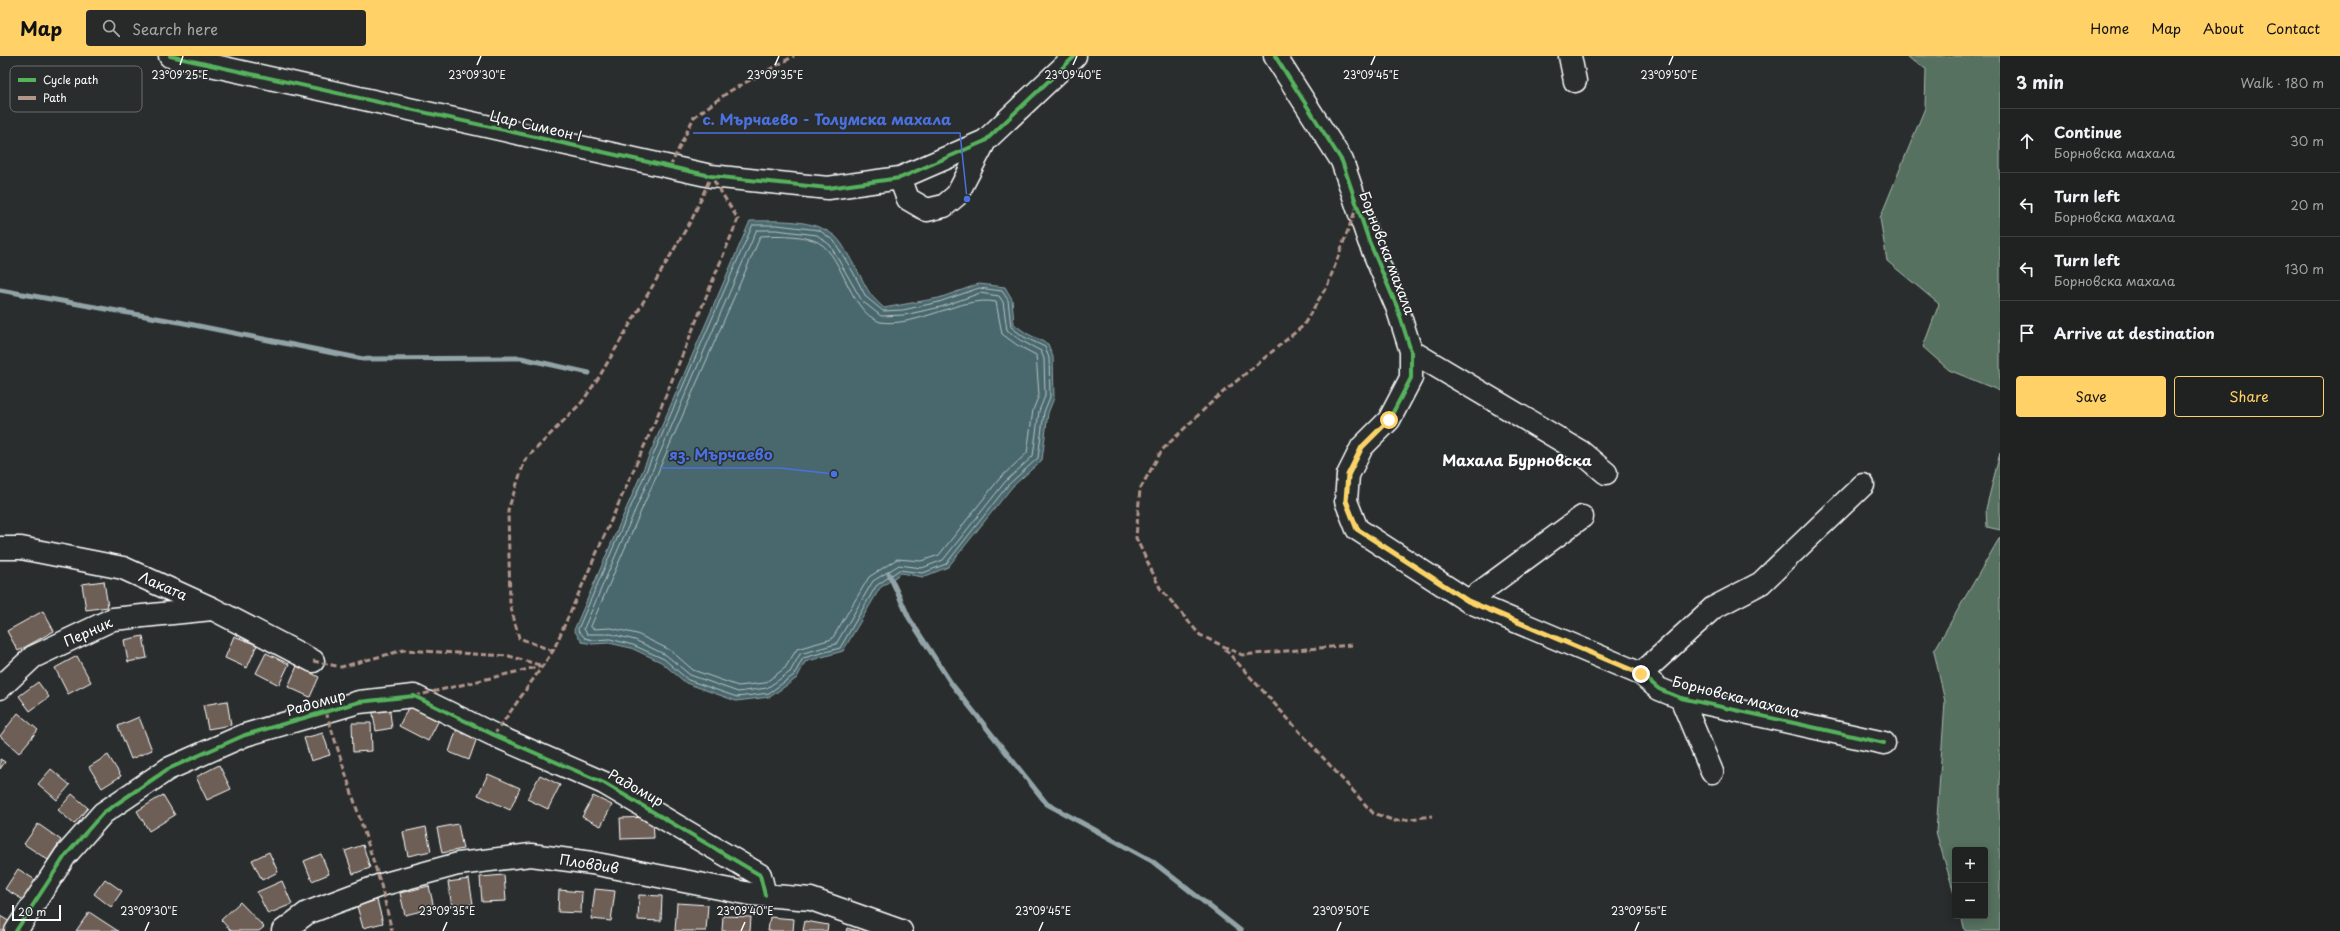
<!DOCTYPE html>
<html lang="en">
<head>
<meta charset="utf-8">
<style>
  :root { --surface:#202222; --page:#282a2a; --text:#f1f3f6; --muted:#a2a4a5; --line:#3d3f40; --accent:#ffd166 }
  body { margin:0; font-family:"Playpen Sans",sans-serif; background:var(--page); color:var(--text) }
  .controls { position:absolute; right:12px; bottom:12px; display:grid; overflow:hidden; border-radius:4px; box-shadow:0 2px 10px #0003 }
  .controls button { width:36px; height:36px; display:grid; place-items:center; padding:0; border:0; border-bottom:1px solid var(--line); background:var(--surface); color:var(--text); font:20px sans-serif }
  .scale { position:absolute; left:12px; bottom:10px; width:49px; box-sizing:border-box; padding-left:4px; border:2px solid #fff; border-top:0; font-size:11px; line-height:14px; white-space:nowrap; color:#fff; -webkit-text-stroke:3px #2a2d2e; paint-order:stroke }
  .stop { position:absolute; width:12px; height:12px; margin:-9px; border:3px solid #ffd166; border-radius:50%; background:#fff }
  .stop.end { background:#ffd166; border-color:#fff; box-shadow:0 1px 4px #0008 }
  .list { margin:0; padding:0; list-style:none }
  h2 { display:flex; justify-content:space-between; align-items:center; height:52px; margin:0; padding:0 16px; font-size:17px }
  h2 small { font-size:13px; font-weight:400; color:var(--muted) }
  .list li { display:grid; grid-template-columns:26px 1fr auto; gap:12px; align-items:center; box-sizing:border-box; height:64px; padding:0 16px; border-top:1px solid var(--line) }
  .list b { display:block; font-size:15px; white-space:nowrap }
  .list p { margin:0; font-size:13px; white-space:nowrap; color:var(--muted) }
  .list em { font-size:13px; font-style:normal; color:var(--muted) }
  .actions { display:flex; gap:8px; padding:12px 16px }
  .actions a { flex:1; padding:9px 0; border:1px solid var(--accent); border-radius:4px; text-align:center; font-size:14px; color:var(--accent) }
  .actions .main { background:var(--accent); color:#111 }
  .icon { flex:none; width:22px; height:22px; fill:none; stroke:currentColor; stroke-width:2; stroke-linecap:round; stroke-linejoin:round }
  .map { position:relative; flex:none; width:2000px; height:875px; overflow:hidden }
  header { display:flex; align-items:center; gap:24px; box-sizing:border-box; height:56px; padding:0 20px; background:var(--accent); color:#111 }
  header strong { font-size:19px }
  nav { display:flex; gap:22px; margin-inline-start:auto; font-size:14px }
  .search { width:280px; height:36px; background:var(--page); display:flex; align-items:center; gap:10px; box-sizing:border-box; padding:0 14px; border-radius:4px; color:var(--muted); font-size:15px }
  main { display:flex }
  aside { flex:1; background:var(--surface) }
  .map>svg:first-child { display:block }
  .green { fill:#567160; stroke:#aab8b0 }
  .water { fill:#4a686d; stroke:#92a4a7 }
  .lines { fill:none; stroke-linecap:round; stroke-linejoin:round }
  .shore { stroke:#b7c3c5; stroke-width:1 }
  .stream { stroke:#92a4a7; stroke-width:5 }
  .building { fill:#6d5e54; stroke:#fff }
  .minor-casing { stroke:#fff; stroke-width:25 }
  .minor { stroke:#2a2d2e; stroke-width:22 }
  .quiet { stroke:#b2968c; stroke-width:3; stroke-dasharray:6 3; stroke-linecap:butt }
  .cycleway-casing { stroke:#2a2d2e; stroke-width:6 }
  .cycleway { stroke:#56b35d; stroke-width:4 }
  .route { stroke:#ffd166; stroke-width:5 }
  .ticks { fill:none; stroke:#fff; stroke-width:1.5 }
  .labels { text-anchor:middle; stroke-width:3; stroke-linejoin:round; paint-order:stroke }
  .street-label { font-size:14px; fill:#fff; stroke:#2a2d2e }
  .neighbourhood-label { font-size:15px; font-weight:bold; fill:#fff; stroke:#2a2d2e }
  .key { fill:#2a2d2e; stroke:#6a6c6d; stroke-width:1 }
  .key-label { font-size:11px; fill:#fff }
  .ticks-label { font-size:10px; text-anchor:middle; fill:#fff; stroke:#2a2d2e; stroke-width:3; stroke-linejoin:round; paint-order:stroke }
  .leader { fill:none; stroke:#4a71e0; stroke-width:1.5 }
  .callout-dot { fill:#4a71e0; stroke:#2a2d2e; stroke-width:1.5 }
  .callout-label { font-size:15px; text-anchor:middle; font-weight:bold; fill:#4a71e0; stroke:#2a2d2e; stroke-width:3; stroke-linejoin:round; paint-order:stroke }
</style>
</head>
<body>
<header>
<strong>Map</strong>
<div class="search"><svg class="icon" aria-label="search" viewBox="0 0 24 24"><circle cx="10" cy="10" r="6"/><path d="M15 15l6 6"/></svg>Search here</div>
<nav><a>Home</a><a>Map</a><a>About</a><a>Contact</a></nav>
</header>
<main>
<div class="map">
<svg width="2000" height="875" viewBox="0 0 2000 875">
  <rect width="100%" height="100%" fill="#2a2d2e"/>
  <filter id="ink" filterUnits="userSpaceOnUse"><feTurbulence type="fractalNoise" baseFrequency=".025" numOctaves="2"/><feDisplacementMap in="SourceGraphic" scale="8" xChannelSelector="R" yChannelSelector="G"/><feConvolveMatrix kernelMatrix="1 2 1 2 8 2 1 2 1" color-interpolation-filters="sRGB"/></filter>
  <g filter="url(#ink)">
    <path class="green" d="M1906 0H2000V335L1949 314 1923 291 1939 248 1887 205 1880 162 1925 52 1926 13Z
      M2000 397V474L1987 471 1986 453Z
      M2000 481V875H1965L1961 860H1985V794H1955V840L1936 776 1945 646 1934 595Z"/>
    <path class="water" d="M750 165C778 165 814 162 836 181 844 189 850 203 856 212 867 231 866 236 884 252L939 242 979 228 1005 231 1012 243 1014 268 1026 277 1048 288 1053 301 1054 342 1048 357 1042 404 1012 431 948 511 923 521 901 517 880 532 843 595 805 606 797 622 770 641 736 645 686 627 661 606 631 592 609 587 592 588 582 586 574 574Z"/>
    <g class="lines">
      <path class="shore" d="M753 169H777L819 174 834 185 853 216 866 241 883 255 903 254 939 246 979 232 1002 235 1008 244 1011 271 1024 281 1045 291 1049 302 1050 341 1044 356 1038 402 1008 429 946 508 923 517 899 514 876 530 840 592 803 602 794 619 769 637 737 641 688 624 664 603 633 589 610 583 593 584 585 582 578 574Z
        M757 174H776L817 179 830 189 862 245 881 260 904 259 941 251 980 237 999 240 1003 246 1007 274 1020 284 1041 295 1044 303 1045 340 1039 355 1033 400 1005 426 943 504 922 512 899 509 873 525 836 588 800 598 790 616 767 632 738 636 690 619 666 599 635 584 611 578H587L584 573Z
        M761 180C777 179 798 179 813 184 843 193 846 253 880 266 918 272 962 239 996 246L1002 278 1017 289 1036 299 1039 339 1033 354 1027 397 1000 422 939 499 921 505 897 503 869 521 832 583 797 593 785 612 765 627 738 630 693 614 670 594 637 578 611 572 594 573 591 571Z"/>
      <path class="stream" d="M0 234 179 266 363 303 521 302 589 317
        M889 518 909 562 951 627 1047 748 1152 805 1241 875"/>
    </g>
    <path class="building" d="M104 525 108 551 86 554 82 528Z
      M43 555 54 575 18 595 7 575Z
      M143 580 147 602 128 606 124 584Z
      M234 580 257 589 247 612 225 602Z
      M266 597 289 608 279 629 256 617Z
      M77 600 91 626 68 638 55 612Z
      M297 610 319 621 310 641 288 631Z
      M38 626 49 641 30 655 19 640Z
      M227 645 231 669 208 673 203 649Z
      M389 649 392 672 376 675 372 652Z
      M409 650 439 664 428 685 399 670Z
      M18 657 38 674 19 697 0 680Z
      M139 661 152 694 131 703 118 670Z
      M352 667H371L372 695 353 696Z
      M457 672 478 679 469 704 449 696Z
      M323 677 330 699 311 705 304 682Z
      M108 699 121 720 102 732 89 711Z
      M0 703 5 706 0 713Z
      M219 709 231 733 207 744 196 721Z
      M51 713 70 729 57 744 38 728Z
      M488 718 520 732 510 754 478 739Z
      M540 719 560 729 548 753 527 743Z
      M72 738 88 752 74 768 58 754Z
      M163 739 175 759 149 775 137 755Z
      M593 740 612 749 601 770 582 761Z
      M653 761 654 782 621 783 620 762Z
      M38 768 61 784 48 804 24 788Z
      M458 768 463 793 442 797 437 772Z
      M426 771 431 795 408 800 403 776Z
      M363 789 370 812 353 818 345 795Z
      M269 796 278 816 262 824 252 804Z
      M321 798 329 818 312 825 304 805Z
      M18 813 37 825 25 845 5 833Z
      M504 819 506 845 482 846 480 821Z
      M105 823 122 835 111 851 94 838Z
      M469 823 473 848 452 851 448 826Z
      M282 825 292 848 268 858 257 836Z
      M429 830 434 852 405 859 400 837Z
      M595 833 615 835 611 865 591 863Z
      M559 834 582 836 581 857 558 856Z
      M639 839 662 840 661 865 638 864Z
      M377 844 383 867 363 872 357 850Z
      M240 846 264 871 259 875H231L221 864Z
      M677 847 708 849 706 875H675Z
      M89 856 118 875H76Z
      M0 860 12 867 7 875H0Z
      M723 860 751 861 750 875H722Z
      M770 861 794 863 793 875H768Z
      M805 865 828 869 827 875H803Z
      M847 872 859 875H846Z"/>
    <g class="lines">
      <g class="minor-casing">
        <path id="minor" d="M170 0 711 120 828 132 900 122 985 85 1075 0
          M1275 0 1342 105 1369 185 1397 251 1411 295V322L1389 364 1362 391 1348 419 1346 445 1357 473 1468 545 1641 618 1659 633 1681 642 1884 687
          M1570 0 1575 25
          M900 122 908 143 927 154 944 150 957 139 985 85
          M1411 295 1581 396 1606 417
          M0 492H21L123 512 213 553 313 605
          M1468 545 1582 461
          M1641 618 1713 552 1761 527 1863 429
          M0 632 33 601 113 563 212 553
          M1681 642 1712 716
          M16 875 65 800 103 757 168 713 245 679 359 646 414 640 494 679 604 727 760 819 765 839
          M283 875 307 857 381 829 458 808 531 799 592 807 750 838 811 843 901 875"/>
      </g>
      <use href="#minor" class="minor"/>
      <path class="quiet" d="M670 111 694 61 730 35 794 0
        M1352 589 1242 599 1200 579 1160 532 1136 482 1140 433 1162 394 1216 342 1303 270 1328 228 1357 150
        M1225 593 1373 757 1395 765 1432 760
        M553 595 519 582 510 548 508 454 525 404 582 346 599 321 692 163 711 120
        M313 605 341 611 404 594 509 600 543 610
        M415 640 541 610
        M326 656 381 829 392 875
        M494 679 553 595 654 368 738 163 711 120"/>
      <g class="cycleway-casing">
        <path id="cycleway" d="M170 0 711 120 828 132 900 122 985 85 1075 0
          M1275 0 1342 105 1369 185 1397 251 1411 295V322L1389 364 1362 391 1348 419 1346 445 1357 473 1468 545 1641 618 1659 633 1681 642 1884 687
          M16 875 65 800 103 757 168 713 245 679 359 646 414 640 494 679 604 727 760 819 765 839"/>
      </g>
      <use href="#cycleway" class="cycleway"/>
    </g>
  </g>
  <g class="lines" filter="url(#ink)">
    <path class="route" d="M1389 364 1362 391 1348 419 1346 445 1357 473 1468 545 1641 618"/>
  </g>
  <path class="ticks" d="M180 9 183 0M477 9 481 0M775 9 779 0M1073 9 1077 0M1371 9 1375 0M1669 9 1673 0M145 875 149 866M443 875 447 866M741 875 745 866M1039 875 1043 866M1337 875 1341 866M1635 875 1639 866"/>
  <g class="labels">
    <g class="street-label">
      <text transform="translate(536 70) rotate(13)" y="5">Цар Симеон I</text>
      <text transform="translate(1387 197) rotate(69)" y="5">Борновска махала</text>
      <text transform="translate(163 530) rotate(24)" y="5">Лаката</text>
      <text transform="translate(88 576) rotate(-24)" y="5">Перник</text>
      <text transform="translate(1736 641) rotate(14)" y="5">Борновска махала</text>
      <text transform="translate(316 647) rotate(-16)" y="5">Радомир</text>
      <text transform="translate(636 732) rotate(29)" y="5">Радомир</text>
      <text transform="translate(589 808) rotate(9)" y="5">Пловдив</text>
    </g>
    <g class="neighbourhood-label">
      <text x="1517" y="410">Махала Бурновска</text>
    </g>
  </g>
  <rect x="10" y="10" width="132" height="46" rx="6" class="key"/>
  <rect x="18" y="22" width="18" height="4" fill="#56b35d"/>
  <rect x="18" y="40" width="18" height="4" fill="#b2968c"/>
  <g class="key-label">
    <text x="43" y="28">Cycle path</text>
    <text x="43" y="46">Path</text>
  </g>
  <g class="ticks-label">
    <text x="180" y="23">23°09'25"E</text>
    <text x="477" y="23">23°09'30"E</text>
    <text x="775" y="23">23°09'35"E</text>
    <text x="1073" y="23">23°09'40"E</text>
    <text x="1371" y="23">23°09'45"E</text>
    <text x="1669" y="23">23°09'50"E</text>
    <text x="149" y="859">23°09'30"E</text>
    <text x="447" y="859">23°09'35"E</text>
    <text x="745" y="859">23°09'40"E</text>
    <text x="1043" y="859">23°09'45"E</text>
    <text x="1341" y="859">23°09'50"E</text>
    <text x="1639" y="859">23°09'55"E</text>
  </g>
  <path class="leader" d="M967 143L960 77H693M834 418L780 412H661"/>
  <g class="callout-dot">
    <circle cx="967" cy="143" r="4"/>
    <circle cx="834" cy="418" r="4"/>
  </g>
  <g class="callout-label">
    <text x="827" y="69">с. Мърчаево - Толумска махала</text>
    <text x="721" y="404">яз. Мърчаево</text>
  </g>
</svg>
<div class="controls">
<button>+</button>
<button>−</button>
</div>
<div class="scale">20 m</div>
<div class="stop" style="left:1389px;top:364px"></div>
<div class="stop end" style="left:1641px;top:618px"></div>
</div>
<aside>
<h2>3 min<small>Walk · 180 m</small></h2>
<ul class="list">
<li><svg class="icon" aria-label="ahead" viewBox="0 0 24 24"><path d="M12 20V5M6 11l6-6 6 6"/></svg><div><b>Continue</b><p>Борновска махала</p></div><em>30 m</em></li>
<li><svg class="icon" aria-label="left" viewBox="0 0 24 24"><path d="M17 20v-9H6M10 6l-5 5 5 5"/></svg><div><b>Turn left</b><p>Борновска махала</p></div><em>20 m</em></li>
<li><svg class="icon" aria-label="left" viewBox="0 0 24 24"><path d="M17 20v-9H6M10 6l-5 5 5 5"/></svg><div><b>Turn left</b><p>Борновска махала</p></div><em>130 m</em></li>
<li><svg class="icon" aria-label="arrive" viewBox="0 0 24 24"><path d="M6 21V4h12l-3 4 3 4H6"/></svg><div><b>Arrive at destination</b></div></li>
</ul>
<div class="actions"><a class="main">Save</a><a>Share</a></div>
</aside>
</main>
</body>
</html>
